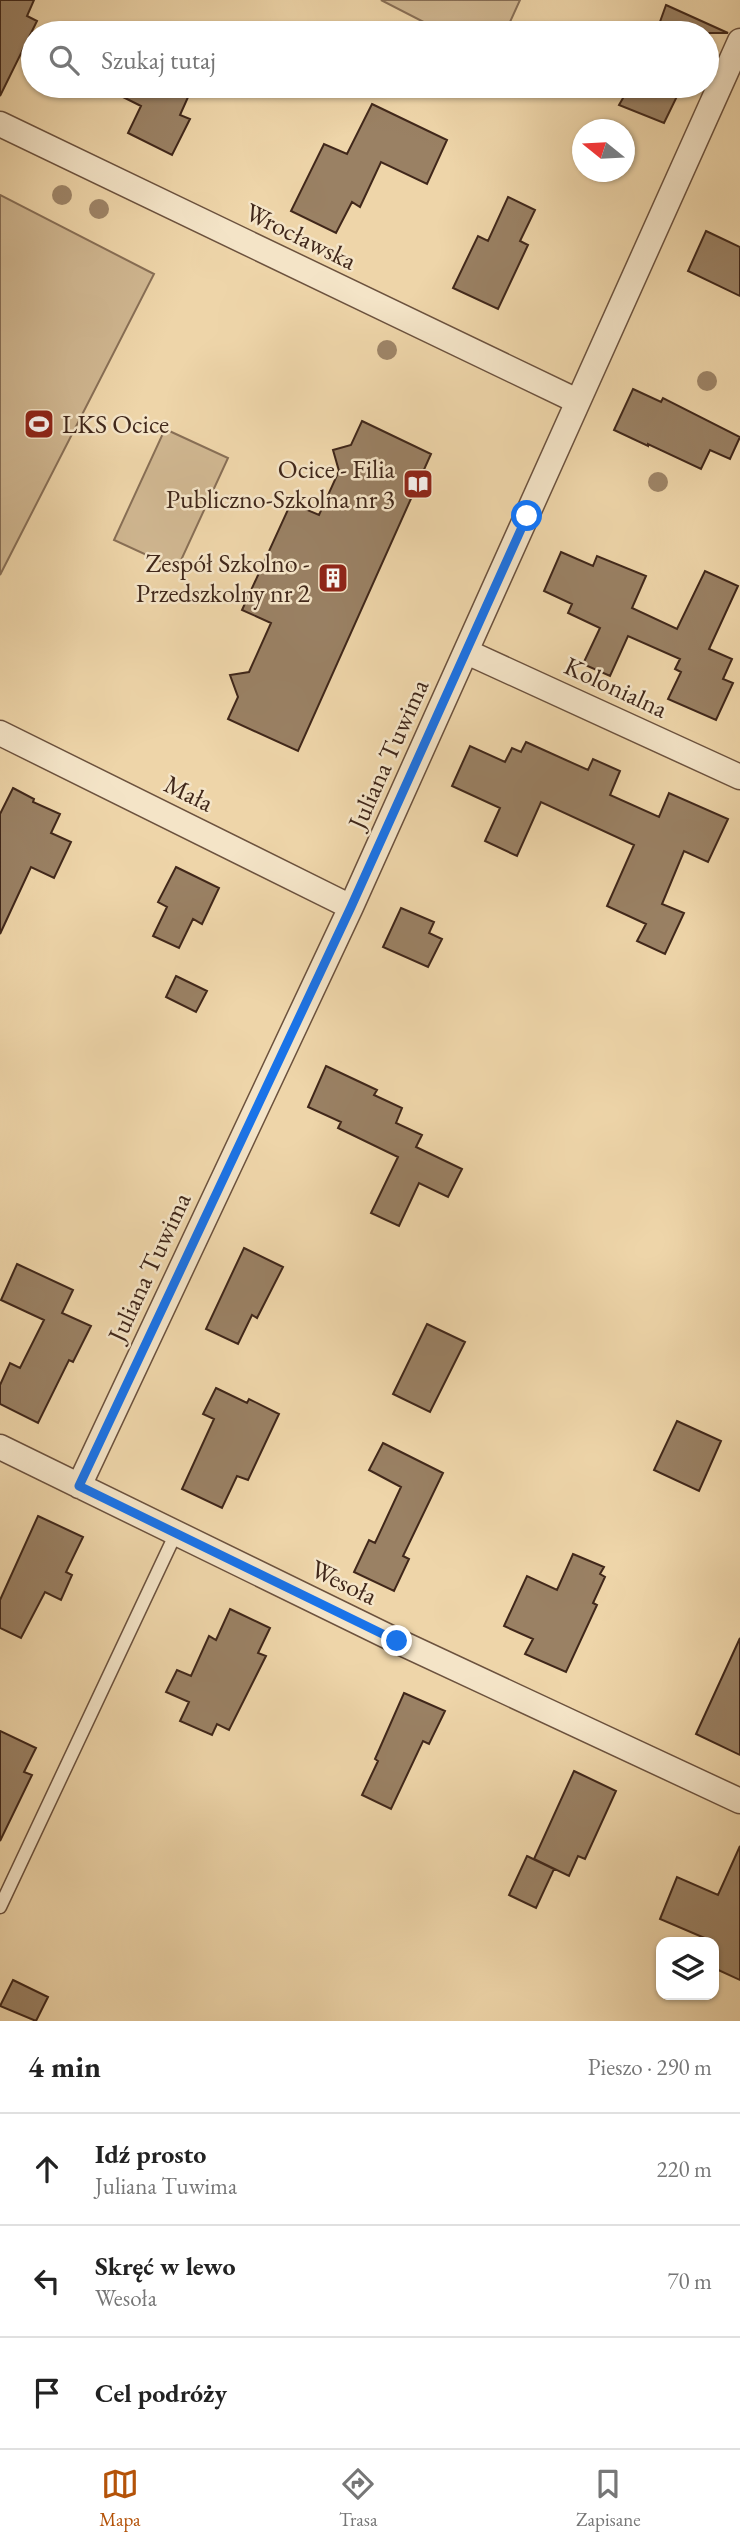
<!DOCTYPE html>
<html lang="pl">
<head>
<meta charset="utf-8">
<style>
  :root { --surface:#fff; --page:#f6f6f6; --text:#222; --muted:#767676; --line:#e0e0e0; --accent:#b45309 }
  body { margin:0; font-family:"EB Garamond",serif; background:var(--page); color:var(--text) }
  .controls { position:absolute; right:21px; bottom:21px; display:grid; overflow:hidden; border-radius:14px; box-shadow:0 2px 5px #0004 }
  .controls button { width:63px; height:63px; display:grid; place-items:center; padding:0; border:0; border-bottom:2px solid var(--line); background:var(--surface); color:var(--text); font:35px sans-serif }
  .compass { position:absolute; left:572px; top:119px; width:63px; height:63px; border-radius:50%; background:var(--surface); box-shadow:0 2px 5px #0004; rotate:288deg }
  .stop { position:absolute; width:21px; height:21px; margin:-16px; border:5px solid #1a73e8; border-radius:50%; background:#fff }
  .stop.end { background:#1a73e8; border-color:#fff; box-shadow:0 2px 7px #0008 }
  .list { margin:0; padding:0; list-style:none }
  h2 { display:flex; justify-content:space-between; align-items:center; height:91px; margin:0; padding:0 28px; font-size:30px }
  h2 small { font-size:23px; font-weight:400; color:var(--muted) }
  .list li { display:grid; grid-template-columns:46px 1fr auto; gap:21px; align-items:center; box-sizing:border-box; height:112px; padding:0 28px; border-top:2px solid var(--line) }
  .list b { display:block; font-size:26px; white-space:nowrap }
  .list p { margin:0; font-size:23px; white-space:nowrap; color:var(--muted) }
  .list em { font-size:23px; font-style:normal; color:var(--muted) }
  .icon { flex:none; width:38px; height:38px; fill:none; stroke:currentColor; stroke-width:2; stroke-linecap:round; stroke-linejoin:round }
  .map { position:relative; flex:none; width:740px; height:2021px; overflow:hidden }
  .search { position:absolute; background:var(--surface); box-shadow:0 2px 5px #0004; left:21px; right:21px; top:21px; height:77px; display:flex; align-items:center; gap:18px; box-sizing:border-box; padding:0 24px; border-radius:38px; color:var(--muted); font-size:26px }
  .sheet { height:427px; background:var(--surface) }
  nav { display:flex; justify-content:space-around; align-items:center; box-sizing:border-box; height:98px; border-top:2px solid var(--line); background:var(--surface); font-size:19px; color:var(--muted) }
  nav a { display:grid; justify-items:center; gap:4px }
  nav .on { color:var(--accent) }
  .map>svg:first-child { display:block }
  .green { fill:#d0b791; stroke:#886f56; stroke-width:2 }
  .building { fill:#9a8164; stroke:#40271a; stroke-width:2 }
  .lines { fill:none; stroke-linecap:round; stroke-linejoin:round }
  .lane-casing { stroke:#6c523e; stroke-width:15 }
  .street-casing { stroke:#6c523e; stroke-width:27 }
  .lane { stroke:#f4e4c7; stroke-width:12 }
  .street { stroke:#f4e4c7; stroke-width:24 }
  .tree { fill:#9e8568 }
  .route { stroke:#1a73e8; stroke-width:9 }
  .labels { text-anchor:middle; stroke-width:5; stroke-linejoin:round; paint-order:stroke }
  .street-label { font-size:26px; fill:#40271a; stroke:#f4e4c7 }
  .poi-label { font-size:26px; fill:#40271a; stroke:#f4e4c7; text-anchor:end }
</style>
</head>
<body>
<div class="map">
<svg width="740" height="2021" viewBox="0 0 740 2021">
  <rect width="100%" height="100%" fill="#eed5a9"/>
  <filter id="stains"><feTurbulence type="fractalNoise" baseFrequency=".00286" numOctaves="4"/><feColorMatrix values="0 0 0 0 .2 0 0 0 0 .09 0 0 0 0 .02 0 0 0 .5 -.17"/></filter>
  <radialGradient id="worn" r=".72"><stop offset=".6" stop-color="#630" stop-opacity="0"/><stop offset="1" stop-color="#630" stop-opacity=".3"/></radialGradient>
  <path class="green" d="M381 0H520L505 33H445Z
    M0 195 154 274 0 575Z
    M165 429 228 458 177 569 114 540Z"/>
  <path class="building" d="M0 0H34L27 16 37 21 0 96Z
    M666 5 728 33H656Z
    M101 86H193L180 115 190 119 172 155 128 133 141 106Z
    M630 86H682L664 123 619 105Z
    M372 104 447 140 427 184 381 162 360 207 352 202 336 233 291 211 324 144 347 154Z
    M508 197 535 210 520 241 528 245 498 309 453 288 478 236 488 241Z
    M706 231 740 247V296L688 271Z
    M633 389 661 402 663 398 740 437 730 459 710 450 701 469 648 444V446L614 430Z
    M362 421 431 454 298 751 228 719 238 697 230 675 249 672 271 623 242 610 291 503 319 515 339 471 333 450 351 445Z
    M561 552 593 566 597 556 646 576 632 608 677 629 705 571 738 586 709 649 732 659 723 679 733 683 716 720 668 699 681 672 675 669 680 659 628 636 610 676 583 664 600 628 568 613 572 604 544 591Z
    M526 742 588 770 593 759 620 771 610 795 659 817 669 793 728 819 708 862 684 851 662 904 684 913 665 954 637 941 646 924 607 906 634 845 541 802 517 856 485 841 500 808 452 786 470 746 505 762 512 748 521 752Z
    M13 788 34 799 33 802 60 814 51 833 71 842 54 878 31 867 0 934V814Z
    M176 867 219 888 202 924 193 919 179 948 153 936 167 907 158 902Z
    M401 908 434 922 429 933 442 939 428 967 383 947Z
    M176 976 207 991 196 1012 166 997Z
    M326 1066 377 1090 374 1095 402 1108 396 1123 422 1135 416 1147 462 1169 448 1197 419 1183 399 1226 371 1213 398 1157 338 1128 341 1122 308 1107Z
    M244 1248 283 1267 257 1318 252 1315 238 1344 206 1329Z
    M17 1264 73 1290 62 1313 91 1326 73 1362 69 1360 38 1423 0 1404V1385L10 1363 20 1368 44 1320 1 1300Z
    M427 1324 465 1342 430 1412 393 1394Z
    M216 1388 247 1403 249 1399 279 1414 248 1480 237 1476 222 1508 182 1489 214 1419 203 1414Z
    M677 1421 721 1441 699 1491 654 1470Z
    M383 1443 443 1473 403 1556 409 1559 394 1591 354 1572 369 1540 375 1543 401 1487 369 1470Z
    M38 1516 83 1537 66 1572 72 1575 61 1600 45 1592 21 1638 0 1628V1600Z
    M573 1554 604 1567 600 1574 605 1577 593 1603 597 1605 566 1672 525 1654 533 1639 504 1626 527 1576 557 1590Z
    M230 1609 270 1628 258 1653 266 1656 229 1730 217 1724 212 1735 180 1721 189 1702 166 1692 177 1670 191 1676 209 1636 216 1640Z
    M740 1638V1755L696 1734Z
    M404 1693 445 1711 429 1744 423 1741 391 1809 362 1795 378 1761 375 1759Z
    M0 1731 36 1748 24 1772 32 1775 0 1841Z
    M574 1771 616 1791 585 1859 578 1856 569 1876 534 1859Z
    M740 1846V1980L714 1968V1942L660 1919 677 1877 718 1895Z
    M527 1856 554 1869 536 1908 509 1895Z
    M13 1980 48 1997 36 2021 0 2006Z"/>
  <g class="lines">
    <g class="lane-casing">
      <path id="lane" d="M0 1907 176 1533"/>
    </g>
    <g class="street-casing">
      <path id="street" d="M0 124 577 401
        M467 652 740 777
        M0 733 351 907
        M0 1447 397 1641 740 1801
        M79 1486 351 907 740 41"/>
    </g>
    <use href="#lane" class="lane"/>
    <use href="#street" class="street"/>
  </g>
  <g class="tree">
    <circle cx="62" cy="195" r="10"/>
    <circle cx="99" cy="209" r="10"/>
    <circle cx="387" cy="350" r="10"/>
    <circle cx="707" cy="381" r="10"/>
    <circle cx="658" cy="482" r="10"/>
  </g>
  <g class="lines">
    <path class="route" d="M397 1641 79 1486 351 907 527 516"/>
  </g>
  <defs>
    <g id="stadium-square" transform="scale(1.575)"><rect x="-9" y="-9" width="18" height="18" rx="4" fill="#8f2418" stroke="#f4e4c7"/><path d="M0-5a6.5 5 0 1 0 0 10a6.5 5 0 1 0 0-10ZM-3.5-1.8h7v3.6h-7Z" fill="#fff"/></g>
    <g id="library-square" transform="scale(1.575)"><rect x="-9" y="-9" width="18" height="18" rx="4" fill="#8f2418" stroke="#f4e4c7"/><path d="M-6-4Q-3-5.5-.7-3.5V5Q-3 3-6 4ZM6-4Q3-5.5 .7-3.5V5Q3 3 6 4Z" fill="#fff"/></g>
    <g id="building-square" transform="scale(1.575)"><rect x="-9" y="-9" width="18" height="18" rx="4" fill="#8f2418" stroke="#f4e4c7"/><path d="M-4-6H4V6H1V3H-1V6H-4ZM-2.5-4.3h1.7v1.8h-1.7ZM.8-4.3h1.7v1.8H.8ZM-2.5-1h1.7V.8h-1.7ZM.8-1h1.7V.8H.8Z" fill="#fff"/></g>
  </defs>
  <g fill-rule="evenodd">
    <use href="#stadium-square" x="39" y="424"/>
    <use href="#library-square" x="418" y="484"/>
    <use href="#building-square" x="333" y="578"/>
  </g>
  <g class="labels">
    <g class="street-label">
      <text transform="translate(301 236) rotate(26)" y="9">Wrocławska</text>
      <text transform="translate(616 687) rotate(25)" y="9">Kolonialna</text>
      <text transform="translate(388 754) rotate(-66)" y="9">Juliana Tuwima</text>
      <text transform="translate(189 793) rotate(26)" y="9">Mała</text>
      <text transform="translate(149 1267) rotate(-65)" y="9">Juliana Tuwima</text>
      <text transform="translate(344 1582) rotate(26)" y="9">Wesoła</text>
    </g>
    <g class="poi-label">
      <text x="62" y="433" text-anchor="start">LKS Ocice</text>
      <text x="395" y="478">Ocice - Filia<tspan x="395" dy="30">Publiczno-Szkolna nr 3</tspan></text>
      <text x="310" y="572">Zespół Szkolno -<tspan x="310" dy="30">Przedszkolny nr 2</tspan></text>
    </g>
  </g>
  <rect width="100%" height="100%" filter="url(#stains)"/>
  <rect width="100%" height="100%" fill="url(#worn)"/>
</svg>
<div class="controls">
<button><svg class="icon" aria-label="layers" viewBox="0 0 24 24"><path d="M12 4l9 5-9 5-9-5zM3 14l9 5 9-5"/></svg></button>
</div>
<svg class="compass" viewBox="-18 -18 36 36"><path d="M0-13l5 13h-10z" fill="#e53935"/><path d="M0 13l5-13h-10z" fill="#767676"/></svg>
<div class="stop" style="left:527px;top:516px"></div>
<div class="stop end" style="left:397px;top:1641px"></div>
<div class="search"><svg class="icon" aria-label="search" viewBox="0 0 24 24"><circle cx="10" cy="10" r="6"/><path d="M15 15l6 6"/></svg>Szukaj tutaj</div>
</div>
<section class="sheet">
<h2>4 min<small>Pieszo · 290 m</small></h2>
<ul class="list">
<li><svg class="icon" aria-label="ahead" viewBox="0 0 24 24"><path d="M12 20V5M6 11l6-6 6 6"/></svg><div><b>Idź prosto</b><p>Juliana Tuwima</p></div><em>220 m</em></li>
<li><svg class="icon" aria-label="left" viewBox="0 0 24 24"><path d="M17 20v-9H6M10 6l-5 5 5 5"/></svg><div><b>Skręć w lewo</b><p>Wesoła</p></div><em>70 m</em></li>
<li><svg class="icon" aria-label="arrive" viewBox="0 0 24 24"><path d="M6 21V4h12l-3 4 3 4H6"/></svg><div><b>Cel podróży</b></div></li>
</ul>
</section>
<nav>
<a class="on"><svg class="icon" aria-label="map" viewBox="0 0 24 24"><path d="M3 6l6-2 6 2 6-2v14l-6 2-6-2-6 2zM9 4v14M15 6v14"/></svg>Mapa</a>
<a><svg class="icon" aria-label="directions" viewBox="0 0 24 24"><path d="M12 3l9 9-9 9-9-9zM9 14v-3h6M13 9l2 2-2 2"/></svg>Trasa</a>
<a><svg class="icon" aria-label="saved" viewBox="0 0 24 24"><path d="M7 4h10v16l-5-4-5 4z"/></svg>Zapisane</a>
</nav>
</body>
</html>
